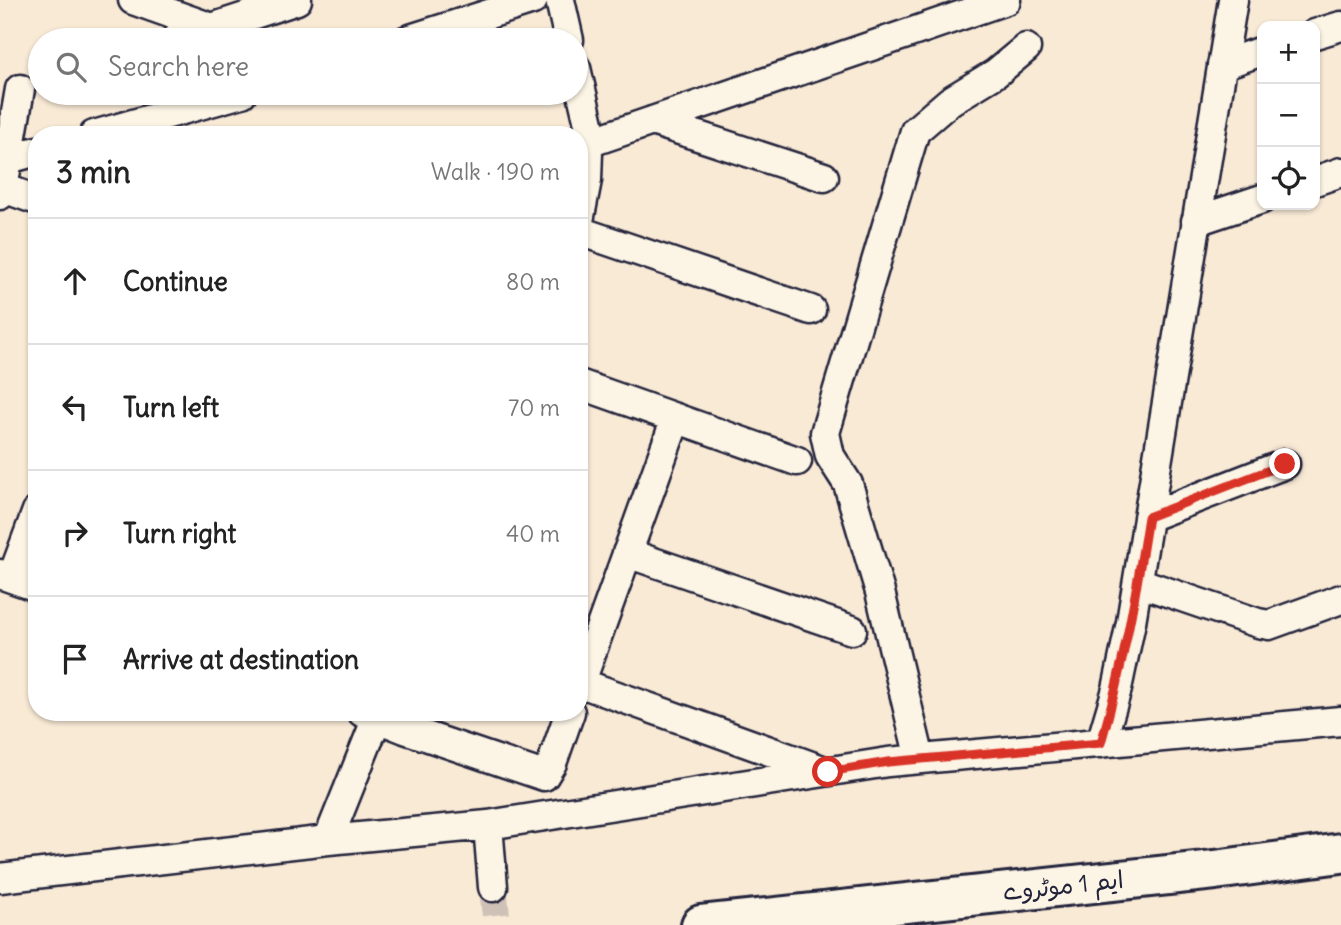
<!DOCTYPE html>
<html lang="en">
<head>
<meta charset="utf-8">
<style>
  :root { --surface:#fff; --page:#f6f6f6; --text:#222; --muted:#767676; --line:#e0e0e0 }
  body { margin:0; font-family:Delius,"Playpen Sans Arabic",sans-serif; background:var(--page); color:var(--text) }
  .controls { position:absolute; right:21px; top:21px; display:grid; overflow:hidden; border-radius:14px; box-shadow:0 2px 5px #0004 }
  .controls button { width:63px; height:63px; display:grid; place-items:center; padding:0; border:0; border-bottom:2px solid var(--line); background:var(--surface); color:var(--text); font:35px sans-serif }
  .stop { position:absolute; width:21px; height:21px; margin:-16px; border:5px solid #d93025; border-radius:50%; background:#fff }
  .stop.end { background:#d93025; border-color:#fff; box-shadow:0 2px 7px #0008 }
  .list { margin:0; padding:0; list-style:none }
  h2 { display:flex; justify-content:space-between; align-items:center; height:91px; margin:0; padding:0 28px; font-size:30px }
  h2 small { font-size:23px; font-weight:400; color:var(--muted) }
  .list li { display:grid; grid-template-columns:46px 1fr auto; gap:21px; align-items:center; box-sizing:border-box; height:126px; padding:0 28px; border-top:2px solid var(--line) }
  .list b { display:block; font-size:26px; white-space:nowrap }
  .list em { font-size:23px; font-style:normal; color:var(--muted) }
  .icon { flex:none; width:38px; height:38px; fill:none; stroke:currentColor; stroke-width:2; stroke-linecap:round; stroke-linejoin:round }
  .map { position:relative; flex:none; width:1341px; height:925px; overflow:hidden }
  .search { position:absolute; background:var(--surface); box-shadow:0 2px 5px #0004; left:28px; top:28px; width:560px; height:77px; display:flex; align-items:center; gap:18px; box-sizing:border-box; padding:0 24px; border-radius:38px; color:var(--muted); font-size:26px }
  .panel { position:absolute; background:var(--surface); box-shadow:0 2px 5px #0004; left:28px; top:126px; width:560px; height:595px; border-radius:28px }
  .map>svg:first-child { display:block }
  .lines { fill:none; stroke-linecap:round; stroke-linejoin:round }
  .minor-tunnel { stroke:#cec2b7; stroke-width:28; stroke-dasharray:28 14; stroke-linecap:butt }
  .minor-casing { stroke:#22223b; stroke-width:33 }
  .highway-casing { stroke:#22223b; stroke-width:44 }
  .minor { stroke:#fcf5e5; stroke-width:28 }
  .highway { stroke:#fcf5e5; stroke-width:38 }
  .route { stroke:#d93025; stroke-width:9 }
  .labels { text-anchor:middle; stroke-width:5; stroke-linejoin:round; paint-order:stroke }
  .street-label { font-size:24px; fill:#22223b; stroke:#fcf5e5 }
</style>
</head>
<body>
<div class="map">
<svg width="1341" height="925" viewBox="0 0 1341 925">
  <rect width="100%" height="100%" fill="#f9ead6"/>
  <filter id="ink" filterUnits="userSpaceOnUse"><feTurbulence type="fractalNoise" baseFrequency=".0143" numOctaves="2"/><feDisplacementMap in="SourceGraphic" scale="14" xChannelSelector="R" yChannelSelector="G"/><feConvolveMatrix kernelMatrix="1 2 1 2 8 2 1 2 1" color-interpolation-filters="sRGB"/></filter>
  <g filter="url(#ink)">
    <g class="lines">
      <path class="minor-tunnel" d="M493 887 497 925"/>
      <g class="minor-casing">
        <path id="minor" d="M133 0 212 28
          M560 0 569 40
          M1315 34 1341 26
          M175 40 297 0
          M407 40 533 0
          M1222 65 1262 51
          M576 68 589 124 587 180 579 221
          M652 121 824 177
          M94 135 242 93
          M588 143 1006 0
          M8 159 37 151
          M1315 181 1341 172
          M3 188 37 200
          M0 195 3 188 20 89
          M1196 221 1262 199
          M579 231 811 310
          M579 384 797 461
          M1148 517 1285 464
          M627 553 852 630
          M0 574 37 587
          M12 578 37 511
          M1138 582 1258 623 1269 625 1341 599
          M581 683 825 771
          M579 687 676 418
          M362 712 405 729 544 776 552 763 570 712
          M1101 743 1117 689 1131 622 1233 0
          M920 759 880 592 848 484 830 456 825 433 915 131 950 101 996 73 1026 48
          M488 825 493 887
          M328 840 377 718
          M0 878 328 840 488 825 888 762 1341 721"/>
      </g>
      <g class="highway-casing">
        <path id="highway" d="M701 925 1215 870 1341 853"/>
      </g>
      <use href="#minor" class="minor"/>
      <use href="#highway" class="highway"/>
    </g>
  </g>
  <g class="lines" filter="url(#ink)">
    <path class="route" d="M828 772 888 762 1101 743C1123 667 1136 594 1148 517L1285 464"/>
  </g>
  <g class="labels">
    <g class="street-label">
      <text transform="translate(1063 886) rotate(-6)" y="8">ایم 1 موٹروے</text>
    </g>
  </g>
</svg>
<div class="controls">
<button>+</button>
<button>−</button>
<button><svg class="icon" aria-label="locate" viewBox="0 0 24 24"><circle cx="12" cy="12" r="6"/><path d="M12 2v4M12 18v4M2 12h4M18 12h4"/></svg></button>
</div>
<div class="stop" style="left:828px;top:772px"></div>
<div class="stop end" style="left:1285px;top:464px"></div>
<div class="search"><svg class="icon" aria-label="search" viewBox="0 0 24 24"><circle cx="10" cy="10" r="6"/><path d="M15 15l6 6"/></svg>Search here</div>
<section class="panel">
<h2>3 min<small>Walk · 190 m</small></h2>
<ul class="list">
<li><svg class="icon" aria-label="ahead" viewBox="0 0 24 24"><path d="M12 20V5M6 11l6-6 6 6"/></svg><div><b>Continue</b></div><em>80 m</em></li>
<li><svg class="icon" aria-label="left" viewBox="0 0 24 24"><path d="M17 20v-9H6M10 6l-5 5 5 5"/></svg><div><b>Turn left</b></div><em>70 m</em></li>
<li><svg class="icon" aria-label="right" viewBox="0 0 24 24"><path d="M7 20v-9h11M14 6l5 5-5 5"/></svg><div><b>Turn right</b></div><em>40 m</em></li>
<li><svg class="icon" aria-label="arrive" viewBox="0 0 24 24"><path d="M6 21V4h12l-3 4 3 4H6"/></svg><div><b>Arrive at destination</b></div></li>
</ul>
</section>
</div>
</body>
</html>
